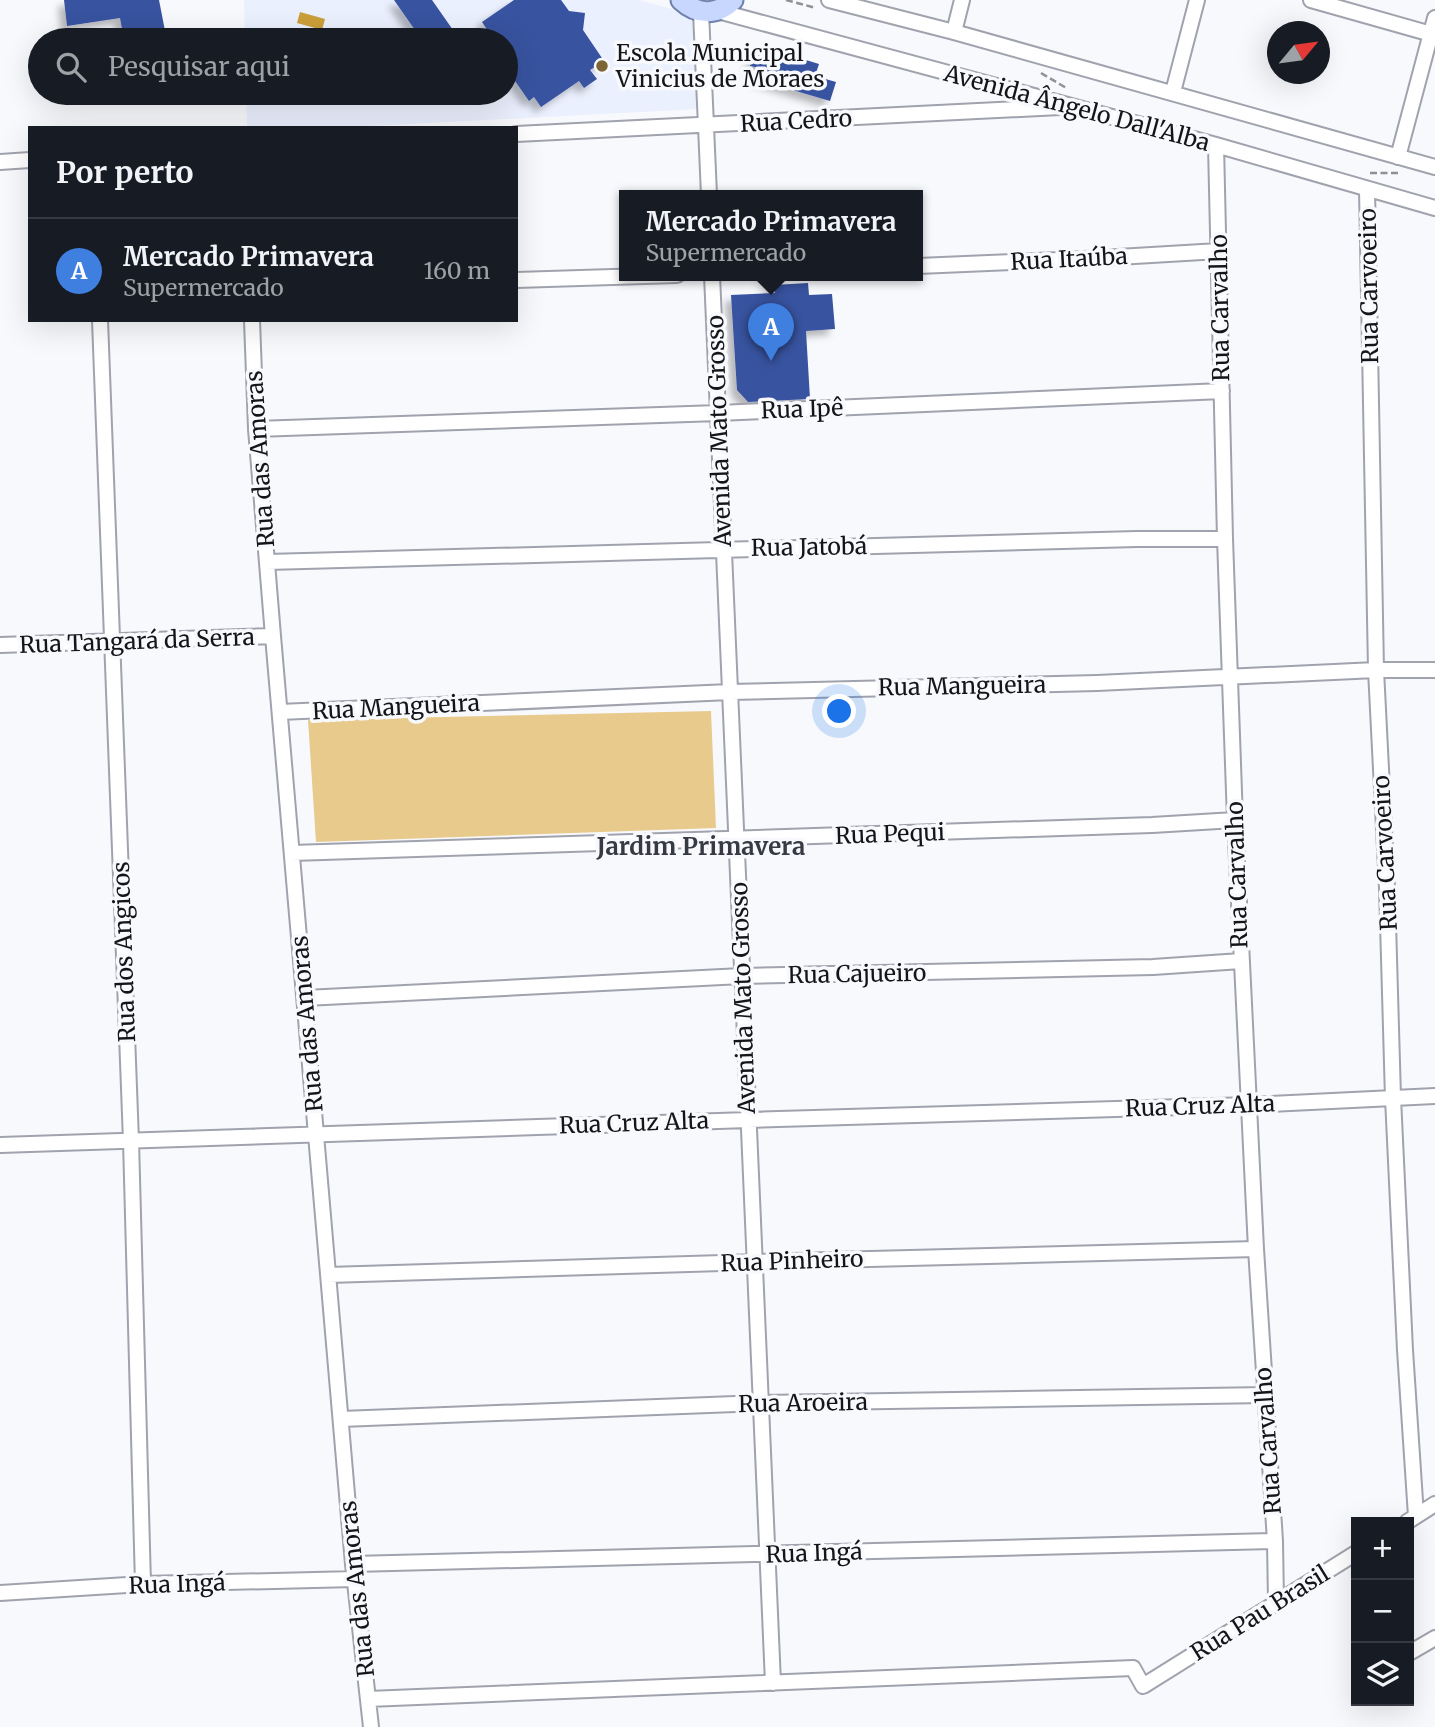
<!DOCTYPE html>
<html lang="pt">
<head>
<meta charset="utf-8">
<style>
  :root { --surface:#171b24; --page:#242831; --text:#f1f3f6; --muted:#9ea1a6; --line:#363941; --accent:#0f766e }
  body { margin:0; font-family:Merriweather,serif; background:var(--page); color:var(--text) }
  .controls { position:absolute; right:21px; bottom:21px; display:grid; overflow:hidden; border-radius:0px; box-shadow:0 7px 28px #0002 }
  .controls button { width:63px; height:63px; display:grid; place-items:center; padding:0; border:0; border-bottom:2px solid var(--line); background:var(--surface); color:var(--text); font:35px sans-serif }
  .compass { position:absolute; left:1267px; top:21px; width:63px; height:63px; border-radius:50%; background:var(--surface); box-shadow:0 7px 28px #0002; rotate:61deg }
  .you { position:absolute; left:840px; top:712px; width:24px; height:24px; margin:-18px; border:5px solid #fff; border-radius:50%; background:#1a73e8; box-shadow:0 0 0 10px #1a73e833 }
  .badge { display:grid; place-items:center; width:46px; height:46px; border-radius:50%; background:var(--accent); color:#fff; font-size:23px; font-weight:700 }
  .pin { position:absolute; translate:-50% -58px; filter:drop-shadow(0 2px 4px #0008) }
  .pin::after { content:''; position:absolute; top:37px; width:24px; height:21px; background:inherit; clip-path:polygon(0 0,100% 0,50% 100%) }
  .popup { position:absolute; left:619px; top:190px; width:304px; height:91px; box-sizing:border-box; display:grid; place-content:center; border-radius:0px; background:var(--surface); filter:drop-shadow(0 2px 5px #0005); font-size:23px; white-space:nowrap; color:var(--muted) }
  .popup b { font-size:26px; color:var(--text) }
  .popup::after { content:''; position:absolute; left:50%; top:100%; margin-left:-14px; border:14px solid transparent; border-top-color:var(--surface) }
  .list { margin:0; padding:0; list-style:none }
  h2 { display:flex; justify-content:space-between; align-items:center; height:91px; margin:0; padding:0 28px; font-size:30px }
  h2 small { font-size:23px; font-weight:400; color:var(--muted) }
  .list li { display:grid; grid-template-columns:46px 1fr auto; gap:21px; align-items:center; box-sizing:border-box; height:105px; padding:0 28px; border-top:2px solid var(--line) }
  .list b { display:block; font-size:26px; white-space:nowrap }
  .list p { margin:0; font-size:23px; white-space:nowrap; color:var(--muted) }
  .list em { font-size:23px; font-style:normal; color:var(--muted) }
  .icon { flex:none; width:38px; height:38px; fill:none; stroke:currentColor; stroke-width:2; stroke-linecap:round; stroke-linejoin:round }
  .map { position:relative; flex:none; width:1435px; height:1727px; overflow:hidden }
  .search { position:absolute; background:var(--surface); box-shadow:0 7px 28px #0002; left:28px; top:28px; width:490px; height:77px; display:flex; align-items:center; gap:18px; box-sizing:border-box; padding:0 24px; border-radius:38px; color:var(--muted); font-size:26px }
  .panel { position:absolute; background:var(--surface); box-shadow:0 7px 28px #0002; left:28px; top:126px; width:490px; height:196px; border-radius:0px }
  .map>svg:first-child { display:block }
  .built { fill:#ebf0fe }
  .green { fill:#e8ca8c }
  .water { fill:#cb9f39 }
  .building { fill:#39529f; filter:url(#shadow) }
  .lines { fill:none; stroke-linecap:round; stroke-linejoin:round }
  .minor-casing { stroke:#a0a3ad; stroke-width:18 }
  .major-casing { stroke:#7182ad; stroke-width:23 }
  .path { stroke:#909195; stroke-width:2.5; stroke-dasharray:7 3.5; stroke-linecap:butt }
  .minor { stroke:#fff; stroke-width:14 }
  .major { stroke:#c8d7fe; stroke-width:19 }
  .poi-dot { fill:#7c6636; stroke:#f8f9fd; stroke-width:2.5 }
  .labels { text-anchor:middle; stroke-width:7; stroke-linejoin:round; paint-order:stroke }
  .poi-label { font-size:23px; fill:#131518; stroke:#f8f9fd; text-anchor:start }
  .street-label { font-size:23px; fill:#131518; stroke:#f8f9fd }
  .neighbourhood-label { font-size:24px; font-weight:bold; fill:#373a42; stroke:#f8f9fd }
</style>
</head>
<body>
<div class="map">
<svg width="1435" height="1727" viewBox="0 0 1435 1727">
  <defs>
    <filter id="shadow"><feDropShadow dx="-6" dy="6" stdDeviation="3.5" flood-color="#0004"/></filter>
  </defs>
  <rect width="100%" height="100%" fill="#f8f9fd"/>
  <path class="built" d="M244 0H639L687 13 693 23 698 39V109L333 128H247L246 93H506V40H245Z"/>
  <path class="green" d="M711 711 716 828 316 842 308 720Z"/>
  <path class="water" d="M300 12 325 19 322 30 297 23Z"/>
  <path class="building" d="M64 0H159L166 36 151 39 150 37 124 40 120 18 67 26Z
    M394 0H432L460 40H422Z
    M514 0H561L569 11 585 13 583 30 604 61 590 70 597 79 584 88 579 81 541 107 534 97 529 101 506 68V40H494L482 22Z
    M757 45 819 64 815 76 836 82 830 101 752 78 755 67 750 66Z
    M808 283 809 295 832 294 835 329 806 331 810 399 748 402 737 390 731 295 775 293 774 285Z"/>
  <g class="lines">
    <g class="minor-casing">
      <path id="minor" d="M829 0 954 32 1435 167
        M1311 0 1435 35
        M718 11 1216 145 1435 208
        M701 12 709 195
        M954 32 962 0
        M1173 92 1197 0
        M516 134 1060 107
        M1216 145 1225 539 1235 820 1256 1249 1275 1541 1276 1603
        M1398 157 1435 18
        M0 162 30 160
        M1367 189 1376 670 1387 888 1393 1098 1405 1350 1416 1516
        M918 266 1084 259 1219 251
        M712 275 773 1683
        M516 280 677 275
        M100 320 131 1141 143 1584
        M252 320 256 429 273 636 353 1564 371 1727
        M256 429 718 413 1222 391
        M267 562 1137 539H1225
        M0 645 273 636
        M280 712 730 692 1097 683 1376 670H1435
        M292 853 1152 825 1235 820
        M305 998 742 976 1153 967 1241 961
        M0 1145 748 1120 1249 1105 1435 1096
        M328 1275 755 1262 1256 1249
        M341 1419 761 1403 1266 1395
        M1407 1522 1435 1504
        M353 1564 1275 1541
        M0 1593 143 1584 355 1579
        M1411 1652 1435 1638
        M368 1699 1133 1668 1143 1686 1356 1553"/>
    </g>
    <g class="major-casing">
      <path id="major" d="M681 0C697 15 717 16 733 0"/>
    </g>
    <path class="path" d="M786 0 816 8
      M1041 73 1068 89
      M1370 173H1399"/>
    <use href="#minor" class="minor"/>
    <use href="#major" class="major"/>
  </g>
  <circle class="poi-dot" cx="602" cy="66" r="7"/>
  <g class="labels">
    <g class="poi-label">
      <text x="616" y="61">Escola Municipal<tspan x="616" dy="26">Vinicius de Moraes</tspan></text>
    </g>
    <g class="street-label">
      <text transform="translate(1077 108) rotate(15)" y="8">Avenida Ângelo Dall'Alba</text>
      <text transform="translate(796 121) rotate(-3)" y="8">Rua Cedro</text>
      <text transform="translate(1069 259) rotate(-3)" y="8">Rua Itaúba</text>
      <text transform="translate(1369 286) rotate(-91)" y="8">Rua Carvoeiro</text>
      <text transform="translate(1220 308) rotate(-91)" y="8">Rua Carvalho</text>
      <text transform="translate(802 409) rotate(-2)" y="8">Rua Ipê</text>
      <text transform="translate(719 431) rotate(-92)" y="8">Avenida Mato Grosso</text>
      <text transform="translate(260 459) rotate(-94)" y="8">Rua das Amoras</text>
      <text transform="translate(809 547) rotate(-1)" y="8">Rua Jatobá</text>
      <text transform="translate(137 641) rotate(-2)" y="8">Rua Tangará da Serra</text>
      <text transform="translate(962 686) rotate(-1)" y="8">Rua Mangueira</text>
      <text transform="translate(396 707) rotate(-3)" y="8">Rua Mangueira</text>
      <text transform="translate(890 834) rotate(-2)" y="8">Rua Pequi</text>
      <text transform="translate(1385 853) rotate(-93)" y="8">Rua Carvoeiro</text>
      <text transform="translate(1237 875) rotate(-92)" y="8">Rua Carvalho</text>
      <text transform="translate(124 952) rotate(-92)" y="8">Rua dos Angicos</text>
      <text transform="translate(857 974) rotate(-1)" y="8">Rua Cajueiro</text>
      <text transform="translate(743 998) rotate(-92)" y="8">Avenida Mato Grosso</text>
      <text transform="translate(307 1024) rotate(-95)" y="8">Rua das Amoras</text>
      <text transform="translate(1200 1106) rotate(-2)" y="8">Rua Cruz Alta</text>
      <text transform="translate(634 1123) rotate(-2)" y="8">Rua Cruz Alta</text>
      <text transform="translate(792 1261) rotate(-2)" y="8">Rua Pinheiro</text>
      <text transform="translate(803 1403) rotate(-1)" y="8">Rua Aroeira</text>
      <text transform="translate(1268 1441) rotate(-94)" y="8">Rua Carvalho</text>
      <text transform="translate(814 1553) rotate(-2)" y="8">Rua Ingá</text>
      <text transform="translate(177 1584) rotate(-2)" y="8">Rua Ingá</text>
      <text transform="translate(357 1589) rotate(-96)" y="8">Rua das Amoras</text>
      <text transform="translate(1260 1613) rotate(-32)" y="8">Rua Pau Brasil</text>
    </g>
    <g class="neighbourhood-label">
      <text x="701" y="855">Jardim Primavera</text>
    </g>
  </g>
</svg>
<div class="controls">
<button>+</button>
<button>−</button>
<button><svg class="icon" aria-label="layers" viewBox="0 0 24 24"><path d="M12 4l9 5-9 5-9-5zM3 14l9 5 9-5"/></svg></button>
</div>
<svg class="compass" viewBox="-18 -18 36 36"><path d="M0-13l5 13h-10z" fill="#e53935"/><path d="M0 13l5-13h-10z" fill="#9ea1a6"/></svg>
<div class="you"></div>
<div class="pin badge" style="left:771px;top:361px;background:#3f7fe0">A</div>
<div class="popup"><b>Mercado Primavera</b>Supermercado</div>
<div class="search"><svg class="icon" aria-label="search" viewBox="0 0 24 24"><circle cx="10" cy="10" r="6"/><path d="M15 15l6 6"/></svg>Pesquisar aqui</div>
<section class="panel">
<h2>Por perto<small></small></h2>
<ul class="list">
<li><span class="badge" style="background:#3f7fe0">A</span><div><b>Mercado Primavera</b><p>Supermercado</p></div><em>160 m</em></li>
</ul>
</section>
</div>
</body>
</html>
